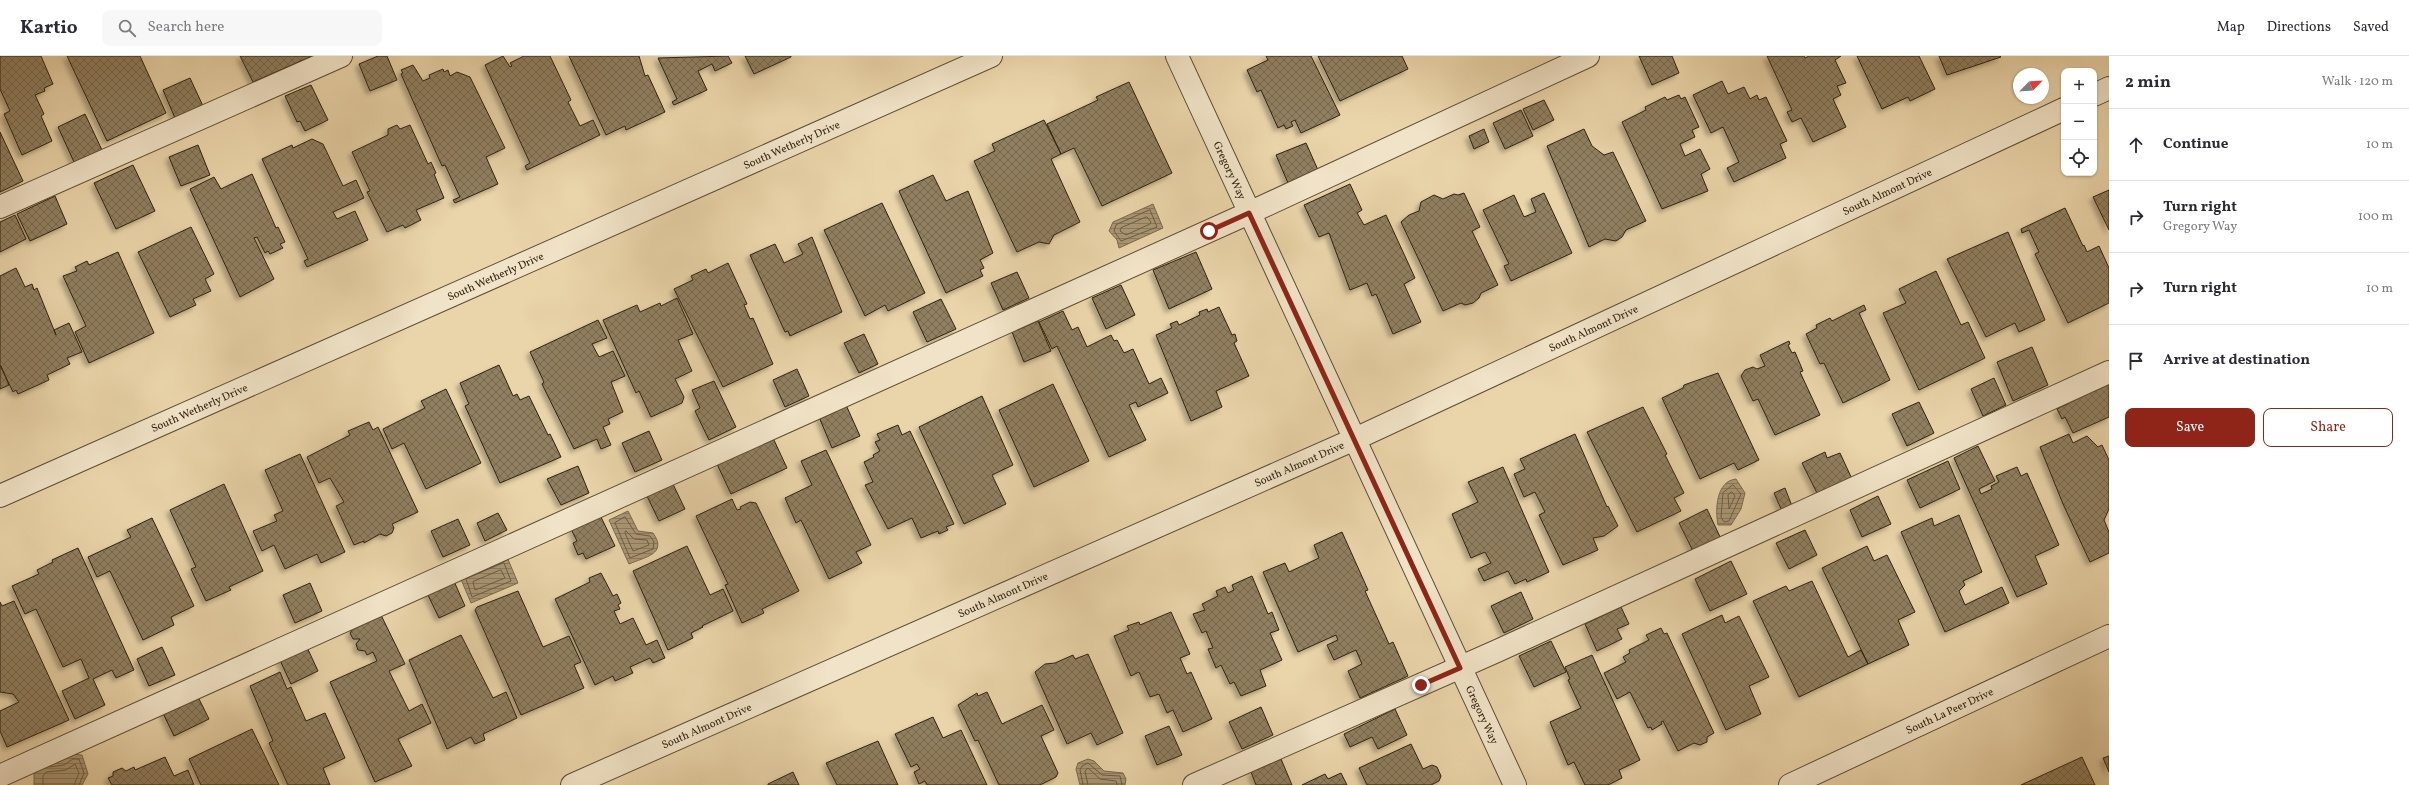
<!DOCTYPE html>
<html lang="en">
<head>
<meta charset="utf-8">
<style>
  :root { --surface:#fff; --page:#f7f7f7; --text:#2b2b33; --muted:#7c7c81; --line:#e1e1e2; --accent:#8f2418 }
  body { margin:0; font-family:Vollkorn,serif; background:var(--page); color:var(--text) }
  .controls { position:absolute; right:12px; top:12px; display:grid; overflow:hidden; border-radius:8px; box-shadow:0 1px 3px #0004 }
  .controls button { width:36px; height:36px; display:grid; place-items:center; padding:0; border:0; border-bottom:1px solid var(--line); background:var(--surface); color:var(--text); font:20px sans-serif }
  .compass { position:absolute; left:2013px; top:12px; width:36px; height:36px; border-radius:50%; background:var(--surface); box-shadow:0 1px 3px #0004; rotate:65deg }
  .stop { position:absolute; width:12px; height:12px; margin:-9px; border:3px solid #8f2418; border-radius:50%; background:#fff }
  .stop.end { background:#8f2418; border-color:#fff; box-shadow:0 1px 4px #0008 }
  .list { margin:0; padding:0; list-style:none }
  h2 { display:flex; justify-content:space-between; align-items:center; height:52px; margin:0; padding:0 16px; font-size:17px }
  h2 small { font-size:13px; font-weight:400; color:var(--muted) }
  .list li { display:grid; grid-template-columns:26px 1fr auto; gap:12px; align-items:center; box-sizing:border-box; height:72px; padding:0 16px; border-top:1px solid var(--line) }
  .list b { display:block; font-size:15px; white-space:nowrap }
  .list p { margin:0; font-size:13px; white-space:nowrap; color:var(--muted) }
  .list em { font-size:13px; font-style:normal; color:var(--muted) }
  .actions { display:flex; gap:8px; padding:12px 16px }
  .actions a { flex:1; padding:9px 0; border:1px solid var(--accent); border-radius:8px; text-align:center; font-size:14px; color:var(--accent) }
  .actions .main { background:var(--accent); color:#fff }
  .icon { flex:none; width:22px; height:22px; fill:none; stroke:currentColor; stroke-width:2; stroke-linecap:round; stroke-linejoin:round }
  .map { position:relative; flex:none; width:2109px; height:729px; overflow:hidden }
  header { display:flex; align-items:center; gap:24px; box-sizing:border-box; height:56px; padding:0 20px; background:var(--surface); border-bottom:1px solid var(--line) }
  header strong { font-size:19px }
  nav { display:flex; gap:22px; margin-inline-start:auto; font-size:14px }
  .search { width:280px; height:36px; background:var(--page); display:flex; align-items:center; gap:10px; box-sizing:border-box; padding:0 14px; border-radius:8px; color:var(--muted); font-size:15px }
  main { display:flex }
  aside { flex:1; background:var(--surface) }
  .map>svg:first-child { display:block }
  .water { fill:url(#water-rules); stroke:#79684d }
  .lines { fill:none; stroke-linecap:round; stroke-linejoin:round }
  .shore { stroke:#6c5c42; stroke-width:1 }
  .building { fill:url(#building-cross-hatch); stroke:#2f2210; filter:url(#shadow) }
  .minor-casing { stroke:#5e4e36; stroke-width:24 }
  .minor { stroke:#f1e3c7; stroke-width:22 }
  .route { stroke:#8f2418; stroke-width:5 }
  .labels { text-anchor:middle; stroke-width:3; stroke-linejoin:round; paint-order:stroke }
  .street-label { font-size:11px; fill:#2f2210; stroke:#f1e3c7 }
</style>
</head>
<body>
<header>
<strong>Kartio</strong>
<div class="search"><svg class="icon" aria-label="search" viewBox="0 0 24 24"><circle cx="10" cy="10" r="6"/><path d="M15 15l6 6"/></svg>Search here</div>
<nav><a>Map</a><a>Directions</a><a>Saved</a></nav>
</header>
<main>
<div class="map">
<svg width="2109" height="729" viewBox="0 0 2109 729">
  <defs>
    <pattern id="water-rules" width="6" height="5" patternUnits="userSpaceOnUse"><rect width="6" height="5" fill="#aa9775"/><path d="M0 2.5h6" fill="none" stroke="#8b7b5f"/></pattern>
    <pattern id="building-cross-hatch" width="8" height="8" patternUnits="userSpaceOnUse"><rect width="8" height="8" fill="#907f60"/><path d="M0 0l8 8M0 8l8-8" fill="none" stroke="#76684e"/></pattern>
    <filter id="shadow"><feDropShadow dx="-3.5" dy="3.5" stdDeviation="2" flood-color="#0004"/></filter>
  </defs>
  <rect width="100%" height="100%" fill="#ead4a9"/>
  <filter id="stains"><feTurbulence type="fractalNoise" baseFrequency=".005" numOctaves="4"/><feColorMatrix values="0 0 0 0 .2 0 0 0 0 .09 0 0 0 0 .02 0 0 0 .5 -.17"/></filter>
  <radialGradient id="worn" r=".72"><stop offset=".6" stop-color="#630" stop-opacity="0"/><stop offset="1" stop-color="#630" stop-opacity=".3"/></radialGradient>
  <path class="water" d="M1153 148 1163 172 1119 192 1117 184 1109 175 1113 166Z
    M1736 423 1745 437 1741 453 1731 469H1718C1715 454 1716 425 1736 423Z
    M628 455 638 475 653 477C668 498 645 501 629 508L609 464Z
    M507 501 518 527 471 547 460 521Z
    M71 698 82 699 88 718 82 729H34V715C45 705 59 708 71 698Z
    M1088 703 1094 705 1104 715 1123 717 1126 723 1125 729H1080L1076 713 1078 707Z"/>
  <g class="lines">
    <path class="shore" d="M1150 154 1157 171 1121 185 1114 175 1116 169Z
      M1147 161 1151 166 1150 168 1126 179 1120 175 1121 172Z
      M1733 429 1741 438 1729 465 1724 466 1721 461 1723 437Z
      M1732 436 1735 440 1729 453 1728 439Z
      M625 461 636 478 650 480 654 486 653 493 630 502 615 467Z
      M626 475 634 483 647 484 649 489 633 495 625 477Z
      M504 507 511 525 472 541 466 523Z
      M501 514 505 522 475 534 473 526Z
      M49 711 64 709 73 703H79L84 717 79 729
      M43 729V720L46 716 66 714 75 708 79 717 74 729
      M1083 729 1080 714 1082 710 1088 707 1102 719 1120 720 1122 729
      M1088 729 1085 715 1088 712 1100 723 1116 725 1117 729"/>
  </g>
  <path class="building" d="M0 0H41L53 28 44 32 45 35 35 39 44 58 41 60 52 85 22 99 4 58 10 55 0 33Z
    M67 0H140L166 57 107 85Z
    M240 0H312L253 26Z
    M378 0H387L397 24 370 35 359 8Z
    M503 0 510 11 512 10 510 7 524 0H550L571 44 568 46 580 70 593 64 600 79 527 114 525 110 530 107 485 9Z
    M569 0H639L645 20 648 19 665 56 626 74 625 70 606 79Z
    M728 0 732 7 715 15 712 8 698 15 707 34 674 49 672 46 677 43 658 2Z
    M745 0H791V1L754 18Z
    M1266 0H1311L1340 59 1301 77 1295 64 1291 66 1293 70 1286 73 1284 69 1278 72 1261 34 1257 36 1247 14 1268 4Z
    M1318 0H1402L1408 13 1340 45Z
    M1639 0H1672L1679 17 1652 29Z
    M1767 0H1804L1805 2 1809 0H1841L1835 4 1846 27 1837 30 1841 39 1833 43 1846 71 1813 86 1801 62 1792 66 1787 56 1792 54Z
    M1857 0H1919L1935 33 1910 45 1908 41 1882 53Z
    M1939 0H2000L2001 1 1947 19Z
    M413 9 423 25 430 22 429 19 443 13 444 16 448 14 450 20 457 16 470 21 505 92 486 101 498 128 455 147 453 144 460 141 445 109 442 110 401 18 403 17 401 14Z
    M190 22 203 50 175 62 163 34Z
    M1722 25 1728 38 1744 31 1750 43 1757 39 1759 44 1766 41 1787 85 1780 88 1786 102 1734 126 1727 112 1739 106 1723 71 1711 77 1693 39Z
    M1129 26 1172 117 1102 150 1074 92 1061 98 1047 68 1098 44 1096 41Z
    M311 29 328 64 305 75 300 65 297 66 285 40Z
    M1679 39 1681 43 1685 41 1699 71 1692 74 1695 81 1680 88 1685 100 1700 93 1710 113 1701 118 1708 135 1662 153 1622 66 1646 54 1645 51 1665 41 1667 44Z
    M1544 44 1554 64 1533 74 1523 53Z
    M1521 54 1533 80 1505 93 1493 67Z
    M85 58 102 94 74 106 58 71Z
    M1044 64 1061 98 1051 103 1080 166 1054 179 1049 188 1039 186 1017 196 974 105 995 95 992 88Z
    M397 69 400 73 410 69 428 108 431 106 436 117 434 118 444 142 416 154 421 164 405 172 403 169 387 176 367 136 370 135 352 96 388 79V73Z
    M1484 73 1489 86 1474 93 1469 80Z
    M1584 73 1592 90 1604 99 1613 96 1646 165 1626 174 1622 181 1616 185 1605 183 1589 191 1547 90Z
    M0 76 23 125 0 136Z
    M312 83 323 88 343 130 356 124 364 142 333 156 337 163 355 155 368 184 307 211 304 205 308 203 262 103 292 89 293 92Z
    M1306 87 1318 114 1288 127 1276 99Z
    M198 89 210 119 181 130 169 101Z
    M133 109 155 155 116 173 94 127Z
    M252 118 276 172 278 171 285 186 280 188 283 192 270 198 268 195 265 197 257 181 254 182 274 223 240 241 190 133 214 121 221 133Z
    M933 119 946 145 968 135 993 197 980 204 984 212 980 214 983 220 946 237 899 135Z
    M1350 128 1362 154 1357 157 1364 169 1386 159 1415 222 1404 228 1421 266 1393 278 1376 238 1372 240 1367 227 1350 234 1329 177 1319 181 1304 149Z
    M2109 134V174L2093 141Z
    M1464 137 1480 171 1472 175 1498 229 1481 237 1479 242 1473 247 1465 249 1461 247 1443 255 1401 166 1409 159 1419 155 1421 146 1434 139 1443 143 1454 138 1458 139Z
    M1544 137 1572 197 1511 225 1504 210 1509 208 1483 154 1514 139 1524 161 1536 156 1531 143Z
    M55 140 67 168 30 185 17 158Z
    M882 147 925 237 888 255 885 249 865 260 824 174Z
    M2065 152 2083 190 2084 189 2087 196 2099 190 2109 212V247L2068 267 2035 198 2039 196 2029 174 2022 177 2021 173Z
    M15 159 26 183 0 196V166Z
    M191 171 214 218 205 223 211 235 193 243 196 249 170 261 138 196Z
    M2008 176 2045 264 2019 276 2015 267 1986 281 1947 203Z
    M812 181 842 256 790 280 788 275 785 276 750 199 775 188 784 207 803 198 798 188Z
    M118 196 154 277 89 307 75 276 86 270 63 220 77 215 75 211 87 205 89 209Z
    M1196 196 1212 233 1169 253 1153 214Z
    M728 207 747 248 744 249 750 263 753 262 773 308 723 331 674 233 693 224 691 220 706 213 708 217Z
    M16 212 25 231 32 228 34 234 37 232 56 279 54 274 69 267 82 296 67 302 70 308 47 319 49 324 18 338 16 334 13 336 0 309V220Z
    M1936 215 1961 269 1968 266 1985 302 1919 334 1883 257 1906 247 1899 233Z
    M1017 216 1029 242 1003 254 991 227Z
    M1121 229 1135 259 1106 273 1092 242Z
    M677 242 693 278 678 284 692 315 675 323 684 341 682 347 651 361 639 335 636 337 603 264 637 249 640 256 660 247 661 250Z
    M941 243 956 273 927 286 913 256Z
    M1864 249 1866 254 1859 257 1890 324 1843 347 1824 307 1820 308 1806 278 1817 272 1816 269 1830 262 1832 265Z
    M1219 251 1232 279 1235 278 1237 285 1234 287 1249 320 1216 335 1222 351 1191 365 1156 279 1172 272 1170 268 1177 265 1179 269 1200 259 1199 256 1207 253 1208 256Z
    M1063 255 1072 274 1078 271 1087 291 1111 279 1114 285 1117 284 1124 297 1133 293 1149 328 1161 322 1168 337 1138 351 1136 346 1129 349 1146 384 1109 401 1057 290 1052 293 1039 266Z
    M598 264 607 282 592 288 599 301 613 295 625 320 611 326 623 356 608 363 610 368 603 371 611 389 601 393 597 383 574 393 542 328 544 326 530 296Z
    M1038 265 1051 295 1024 306 1012 276Z
    M864 278 878 308 859 317 844 287Z
    M1789 285 1790 288 1788 289 1792 297 1795 296 1803 315 1800 316 1820 359 1775 379 1758 343 1753 345 1741 320 1745 314 1753 311 1757 313 1765 310 1760 299Z
    M2032 291 2048 329 2013 345 1997 306Z
    M499 309 513 340 517 338 520 344 529 340 548 379 550 378 561 401 500 427 465 350 469 348 460 327Z
    M1 310 9 329 0 333V311Z
    M797 313 809 340 785 351 773 324Z
    M1718 317 1759 404 1738 414 1734 407 1700 423 1662 342 1683 332 1684 329Z
    M1994 322 2006 349 1983 360 1971 333Z
    M714 325 736 371 709 384 695 355 700 352 692 334Z
    M2109 327V361L2073 377 2065 361 2062 363 2057 353Z
    M1053 328 1089 405 1034 431 999 354Z
    M446 333 481 407 426 433 404 387 392 393 383 373 425 352 421 345Z
    M982 340 1013 409 992 419 1006 448 964 468 919 371Z
    M1919 346 1934 377 1907 390 1892 358Z
    M846 349 860 380 832 392 819 361Z
    M1643 351 1667 398 1665 399 1684 437 1674 442 1681 455 1637 476 1587 376Z
    M369 366 373 374 378 371 418 456 392 468 394 472 392 477 386 480 380 478 364 487V485L354 489 336 450 344 446 330 422 319 427 307 401 350 379 348 375Z
    M898 369 902 379 910 375 954 468 946 471 948 474 939 478 938 475 921 482 912 462 888 473 865 429 873 426 864 406 874 401 873 399 880 395 875 386 880 384 877 378Z
    M649 375 662 404 635 416 622 387Z
    M1575 378 1607 451 1608 450 1618 470 1604 480 1593 482 1598 494 1563 509 1539 459 1545 456 1535 436 1524 441 1514 418 1525 413 1520 403Z
    M2069 378 2073 387 2087 380 2098 391 2102 389 2109 404V453L2104 464 2109 476V497L2090 506 2063 448 2040 391Z
    M773 382 787 412 731 438 717 408Z
    M1978 390 1995 425 1979 433 1981 438 1992 433 1991 430 1999 426 1996 420 2017 411 2021 420 2027 417 2059 489 2035 500 2047 528 2017 541 1954 402Z
    M826 394 871 489 856 496 862 507 829 523 801 464 796 467 785 442 812 429 801 405Z
    M1825 396 1827 402 1840 397 1852 423 1818 439 1802 407Z
    M300 398 345 496 321 507 317 498 285 513 274 489 262 495 253 475 277 465 274 459 283 455 265 414Z
    M1948 405 1960 433 1920 452 1907 424Z
    M578 410 589 437 561 449 547 423Z
    M1503 411 1549 516 1527 526 1526 523 1515 528 1508 515 1484 525 1478 513 1491 507 1485 496 1471 502 1452 458 1478 446 1468 426Z
    M672 426 685 453 659 465 646 438Z
    M224 428 263 515 229 531 231 534 206 545 191 513 196 511 170 454Z
    M1785 432 1792 450 1782 455 1774 437Z
    M1878 440 1891 468 1862 481 1850 454Z
    M732 443 737 454 741 453 740 451 750 446 756 447 799 535 762 553 764 557 742 567 725 529 728 528 696 460Z
    M1707 453 1721 483 1694 497 1679 467Z
    M498 457 507 474 485 485 477 467Z
    M600 459 615 490 586 503 583 497 578 499 573 487 577 485 571 473Z
    M1959 459 1982 516 1963 525 1965 529 1959 535 1965 549 2002 531 2009 547 1945 576 1901 476 1932 462 1934 470Z
    M152 462 194 550 171 561 174 569 143 584 110 515 97 521 88 501 131 481 127 474Z
    M458 463 470 489 443 501 431 475Z
    M1805 474 1817 499 1789 513 1776 487Z
    M1342 476 1368 534 1365 535 1389 588 1393 586 1408 620 1360 642 1348 615 1362 608 1356 594 1334 604 1327 589 1338 584 1336 579 1298 596 1263 516 1285 507 1289 516 1319 502 1314 489Z
    M687 490 710 539 723 533 733 555 702 570 703 571 691 577 693 582 668 594 633 515Z
    M1867 490 1874 505 1887 499 1915 556 1898 564 1909 589 1868 608 1822 512Z
    M78 492 134 614 116 622 112 614 93 623 105 649 75 663 62 635 89 622 81 603 63 611 36 553 25 558 12 530 39 518 37 514 53 506 52 504Z
    M1731 505 1747 538 1710 555 1695 523Z
    M601 517 613 540 617 538 621 547 618 549 620 553 614 555 620 568 633 562 646 589 657 584 665 602 653 607 650 602 630 611 633 617 615 625 613 620 595 629 555 543 590 526 589 522Z
    M1252 520 1268 558 1272 556 1279 574 1270 577 1282 604 1260 614 1266 630 1241 640 1234 626 1230 628 1221 609 1216 612 1208 593 1213 592 1206 575 1202 577 1193 558 1205 554 1202 548 1218 540 1216 535 1225 531 1228 537 1234 534 1232 529Z
    M453 523 465 550 439 562 426 535Z
    M1812 525 1848 601 1861 594 1868 608 1799 641 1753 545 1786 530 1789 535Z
    M310 527 322 555 295 567 283 539Z
    M518 535 543 591 569 580 581 606 574 609 584 632 521 659 475 554 477 551Z
    M1521 536 1533 563 1504 577 1491 550Z
    M14 545 69 664 7 691 0 675V655L19 646 13 638 0 636V546L2 550Z
    M1621 551 1629 568 1617 573 1622 583 1597 595 1585 568Z
    M379 555 405 608 389 615 409 655 422 648 431 667 398 683 412 710 375 726 330 626 377 605 373 596 367 599 365 595 358 594 356 588 360 583H353L350 577 354 571Z
    M1171 556 1190 598 1180 602 1187 618 1191 616 1212 663 1183 676 1173 654 1167 657 1159 638 1150 641 1139 616 1131 620 1114 580 1129 574 1127 570 1139 566 1140 569Z
    M1722 559 1725 567 1739 560 1769 621 1749 630 1761 658 1726 674 1682 578Z
    M1661 572 1664 578 1667 577 1714 677 1707 681V686L1700 689 1694 687 1678 695 1663 665 1661 666 1662 668 1652 674 1651 671 1648 672 1630 636 1617 643 1604 617 1626 606 1623 601 1630 597 1629 594 1649 584 1646 579Z
    M461 579 493 642 506 636 517 662 483 678 485 684 475 688 471 681 447 693 409 604Z
    M1551 585 1566 616 1534 631 1519 600Z
    M305 587 318 615 291 628 278 600Z
    M162 591 175 619 149 630 137 603Z
    M1088 598 1123 677 1097 689 1091 677 1067 688 1035 616 1045 608 1055 607 1073 599 1075 603Z
    M1592 599 1640 704 1619 714 1622 722 1608 729H1585L1574 706 1568 709 1550 666 1581 652 1568 624 1570 623 1565 611Z
    M280 616 287 633 291 631 306 665 325 657 345 702 323 712 330 729H288L269 687 273 685 250 630Z
    M987 636 1002 668 1042 649 1054 674 1041 680 1058 717 1056 721 1040 729H999L978 684 975 685 958 649 977 637 978 640Z
    M196 637 209 663 174 680 161 653Z
    M1261 651 1273 679 1242 693 1229 666Z
    M1395 653 1407 679 1378 693 1372 681 1350 691 1344 678Z
    M933 661 943 682 961 674 987 729H927L925 725 919 728 914 716 920 713 917 708 911 711 895 678Z
    M1169 670 1182 699 1157 709 1145 680Z
    M252 673 279 729H201L189 703Z
    M878 685 898 729H837L826 707Z
    M1411 688 1423 713 1432 709 1437 711 1441 720 1439 725 1431 729H1367L1359 712Z
    M2109 700V716L2103 702Z
    M165 701 174 720 188 714 194 729H112L108 722 113 720V716L122 712 126 715 134 711 135 714Z
    M2082 701 2095 729H2021Z
    M1281 703 1292 729H1256L1251 716Z
    M793 716 799 729H768V728Z
    M1341 717 1347 729H1302L1325 718 1328 723Z"/>
  <g class="lines">
    <g class="minor-casing">
      <g id="minor">
        <path id="s1" d="M1177 0 1515 729"/>
        <path d="M2094 39 2109 32"/>
        <path d="M0 151 341 0"/>
        <path id="s2" d="M0 440 991 0"/>
        <path d="M2 719 1249 157 1588 0"/>
        <path id="s3" d="M572 729 1355 383 2064 53"/>
        <path d="M1194 729 1497 595 2109 316"/>
        <path id="s4" d="M1790 729 2109 580"/>
      </g>
    </g>
    <use href="#minor" class="minor"/>
  </g>
  <g class="lines">
    <path class="route" d="M1209 175 1249 157 1460 612 1421 629"/>
  </g>
  <g class="labels">
    <g class="street-label">
      <text dy="4" stroke="none"><textPath href="#s2" startOffset="866">South Wetherly Drive</textPath></text>
      <text dy="4" stroke="none"><textPath href="#s1" startOffset="126">Gregory Way</textPath></text>
      <text dy="4" stroke="none"><textPath href="#s3" startOffset="1443">South Almont Drive</textPath></text>
      <text dy="4" stroke="none"><textPath href="#s2" startOffset="542">South Wetherly Drive</textPath></text>
      <text dy="4" stroke="none"><textPath href="#s3" startOffset="1119">South Almont Drive</textPath></text>
      <text dy="4" stroke="none"><textPath href="#s2" startOffset="218">South Wetherly Drive</textPath></text>
      <text dy="4" stroke="none"><textPath href="#s3" startOffset="795">South Almont Drive</textPath></text>
      <text dy="4" stroke="none"><textPath href="#s3" startOffset="471">South Almont Drive</textPath></text>
      <text dy="4" stroke="none"><textPath href="#s4" startOffset="176">South La Peer Drive</textPath></text>
      <text dy="4" stroke="none"><textPath href="#s1" startOffset="726">Gregory Way</textPath></text>
      <text dy="4" stroke="none"><textPath href="#s3" startOffset="147">South Almont Drive</textPath></text>
    </g>
  </g>
  <rect width="100%" height="100%" filter="url(#stains)"/>
  <rect width="100%" height="100%" fill="url(#worn)"/>
</svg>
<div class="controls">
<button>+</button>
<button>−</button>
<button><svg class="icon" aria-label="locate" viewBox="0 0 24 24"><circle cx="12" cy="12" r="6"/><path d="M12 2v4M12 18v4M2 12h4M18 12h4"/></svg></button>
</div>
<svg class="compass" viewBox="-18 -18 36 36"><path d="M0-13l5 13h-10z" fill="#e53935"/><path d="M0 13l5-13h-10z" fill="#7c7c81"/></svg>
<div class="stop" style="left:1209px;top:175px"></div>
<div class="stop end" style="left:1421px;top:629px"></div>
</div>
<aside>
<h2>2 min<small>Walk · 120 m</small></h2>
<ul class="list">
<li><svg class="icon" aria-label="ahead" viewBox="0 0 24 24"><path d="M12 20V5M6 11l6-6 6 6"/></svg><div><b>Continue</b></div><em>10 m</em></li>
<li><svg class="icon" aria-label="right" viewBox="0 0 24 24"><path d="M7 20v-9h11M14 6l5 5-5 5"/></svg><div><b>Turn right</b><p>Gregory Way</p></div><em>100 m</em></li>
<li><svg class="icon" aria-label="right" viewBox="0 0 24 24"><path d="M7 20v-9h11M14 6l5 5-5 5"/></svg><div><b>Turn right</b></div><em>10 m</em></li>
<li><svg class="icon" aria-label="arrive" viewBox="0 0 24 24"><path d="M6 21V4h12l-3 4 3 4H6"/></svg><div><b>Arrive at destination</b></div></li>
</ul>
<div class="actions"><a class="main">Save</a><a>Share</a></div>
</aside>
</main>
</body>
</html>
